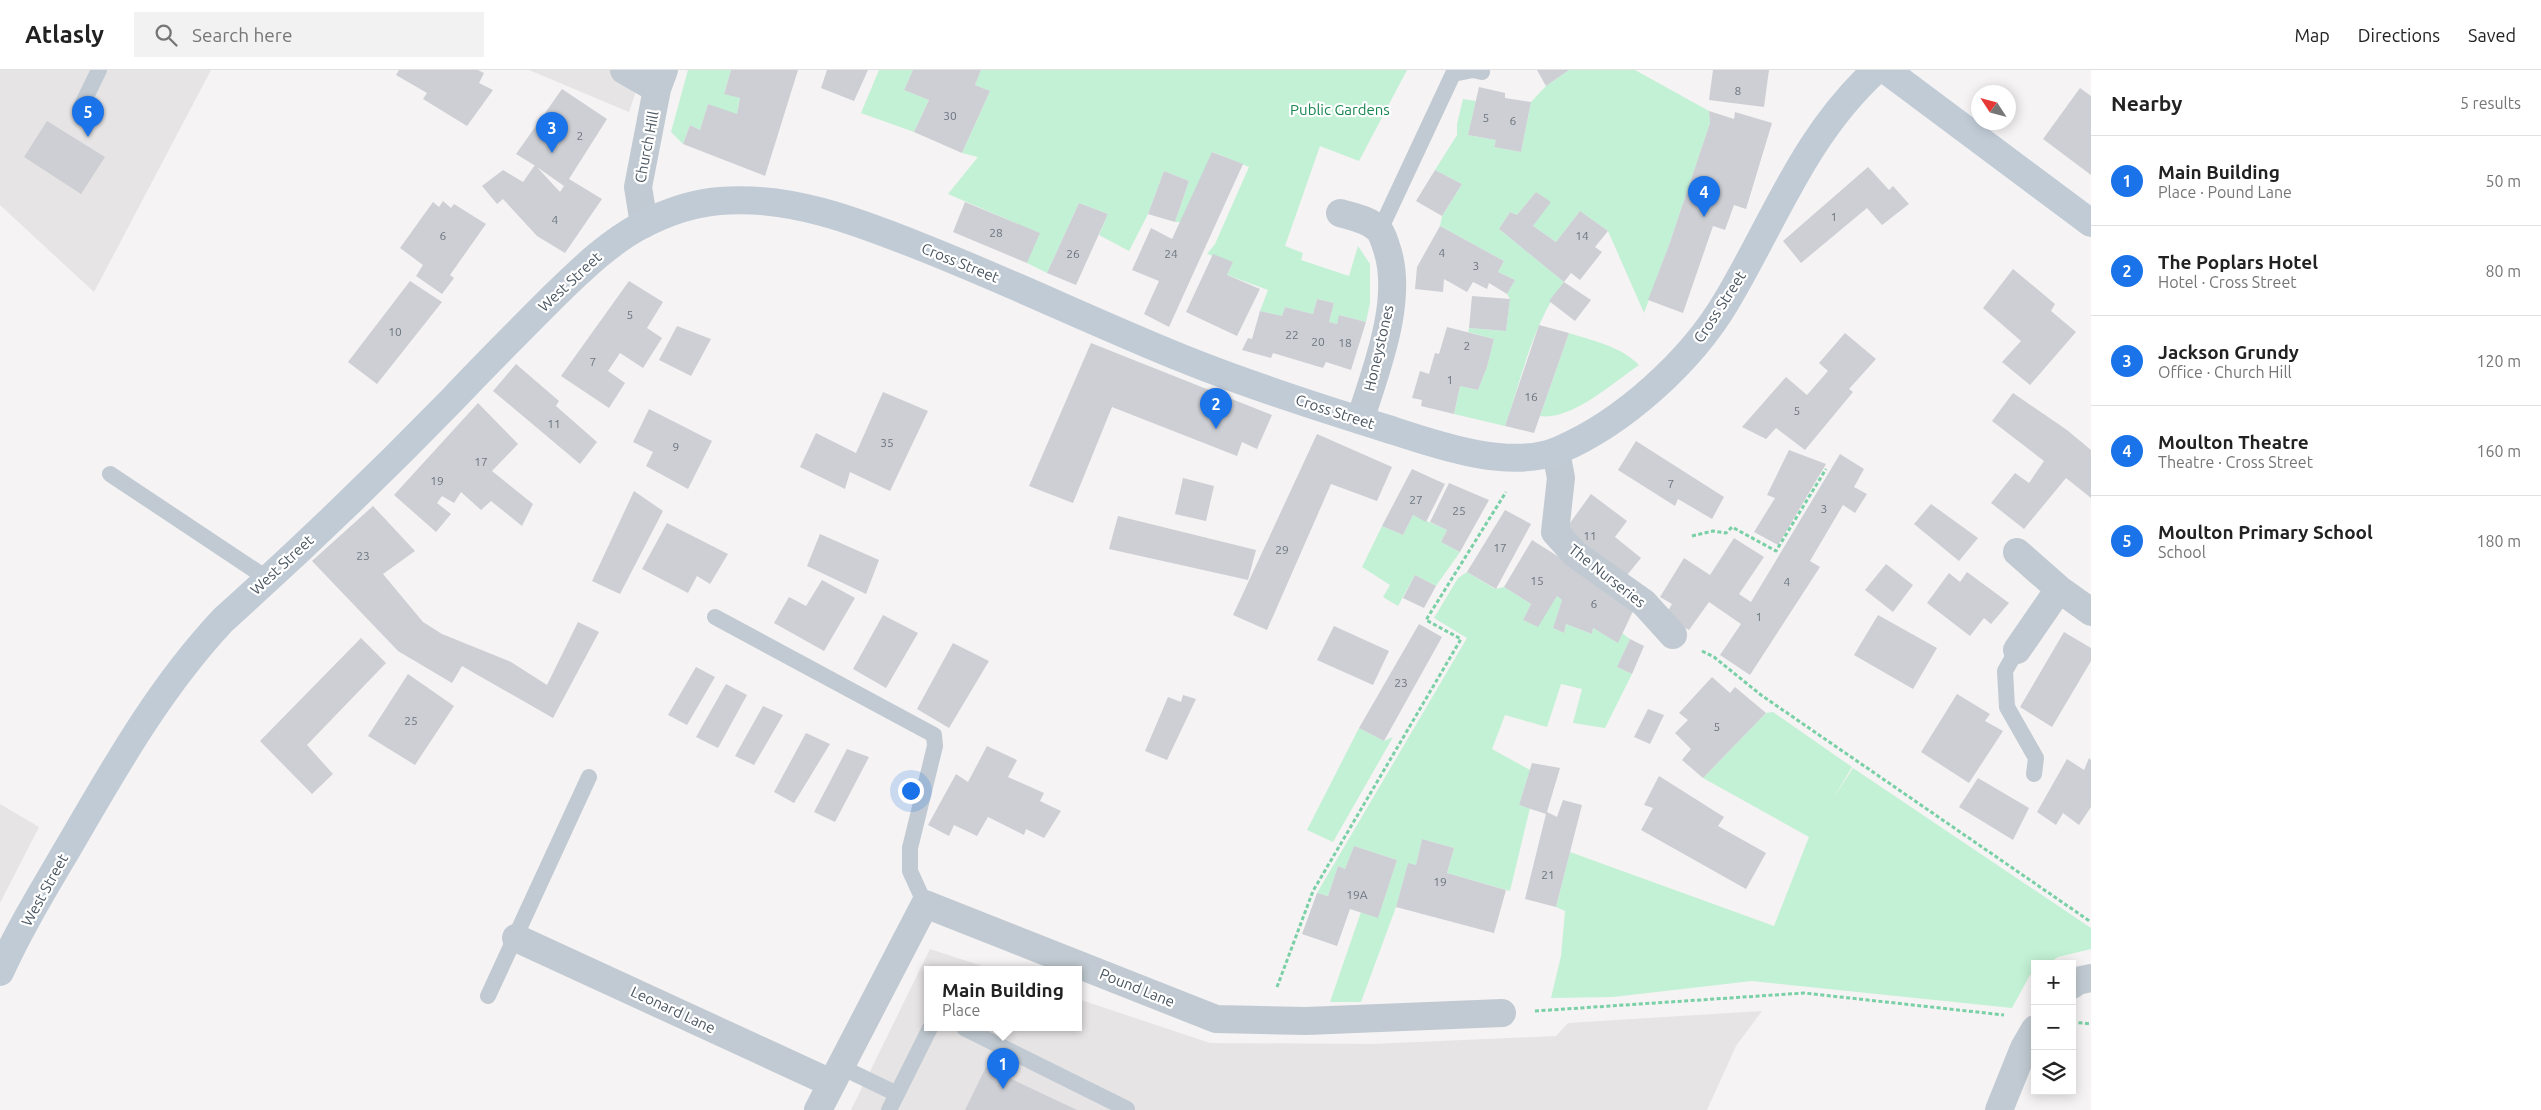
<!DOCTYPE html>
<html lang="en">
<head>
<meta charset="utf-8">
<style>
  :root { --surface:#fff; --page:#f2f2f2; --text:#222; --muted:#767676; --line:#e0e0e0; --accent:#1a73e8 }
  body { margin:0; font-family:Ubuntu,sans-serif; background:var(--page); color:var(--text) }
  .controls { position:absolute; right:15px; bottom:15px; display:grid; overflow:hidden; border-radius:0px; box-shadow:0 2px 12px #0003 }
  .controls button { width:45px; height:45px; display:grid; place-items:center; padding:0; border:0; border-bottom:1px solid var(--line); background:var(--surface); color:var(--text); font:25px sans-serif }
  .compass { position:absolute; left:1971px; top:15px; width:45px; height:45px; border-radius:50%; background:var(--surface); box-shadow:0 2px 12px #0003; rotate:306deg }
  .you { position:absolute; left:910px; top:720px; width:18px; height:18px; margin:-12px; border:4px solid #fff; border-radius:50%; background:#1a73e8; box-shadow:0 0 0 8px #1a73e833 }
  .badge { display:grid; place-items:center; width:32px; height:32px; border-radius:50%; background:var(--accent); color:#fff; font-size:16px; font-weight:700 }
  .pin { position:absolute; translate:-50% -41px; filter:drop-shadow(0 1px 2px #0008) }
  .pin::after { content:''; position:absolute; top:26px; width:18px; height:15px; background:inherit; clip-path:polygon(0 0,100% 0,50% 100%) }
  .popup { position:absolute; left:924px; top:896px; width:158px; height:65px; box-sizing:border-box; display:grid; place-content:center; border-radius:0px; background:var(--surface); filter:drop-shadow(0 1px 4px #0005); font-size:16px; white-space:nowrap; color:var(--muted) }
  .popup b { font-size:19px; color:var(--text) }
  .popup::after { content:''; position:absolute; left:50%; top:100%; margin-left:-10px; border:10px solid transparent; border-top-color:var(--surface) }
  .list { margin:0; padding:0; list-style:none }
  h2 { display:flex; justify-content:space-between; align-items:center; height:65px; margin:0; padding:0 20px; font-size:21px }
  h2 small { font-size:16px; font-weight:400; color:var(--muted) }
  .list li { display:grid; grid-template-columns:32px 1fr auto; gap:15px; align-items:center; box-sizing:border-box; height:90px; padding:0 20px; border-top:1px solid var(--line) }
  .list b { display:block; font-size:19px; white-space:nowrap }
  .list p { margin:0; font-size:16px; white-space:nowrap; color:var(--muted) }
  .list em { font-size:16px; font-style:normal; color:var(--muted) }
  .icon { flex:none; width:28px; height:28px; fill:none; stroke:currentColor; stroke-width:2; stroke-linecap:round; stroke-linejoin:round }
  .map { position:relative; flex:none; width:2091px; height:1040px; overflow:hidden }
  header { display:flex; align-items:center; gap:30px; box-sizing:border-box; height:70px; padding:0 25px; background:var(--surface); border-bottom:1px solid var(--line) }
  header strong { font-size:24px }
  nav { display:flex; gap:28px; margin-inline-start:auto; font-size:18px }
  .search { width:350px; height:45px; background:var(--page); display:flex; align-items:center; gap:12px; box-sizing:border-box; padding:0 18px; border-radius:0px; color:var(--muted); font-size:19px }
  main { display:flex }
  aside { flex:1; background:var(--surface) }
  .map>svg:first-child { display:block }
  .education { fill:#e6e4e5 }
  .green { fill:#c3f1d5 }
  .building { fill:#cdcfd5 }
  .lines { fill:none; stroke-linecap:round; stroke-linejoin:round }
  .path { stroke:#7ad0a6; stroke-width:3; stroke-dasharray:4 2.5; stroke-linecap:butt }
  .lane { stroke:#c1cad2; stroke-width:16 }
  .street { stroke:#c1cad2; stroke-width:28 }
  .secondary { stroke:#c1cbd6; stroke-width:28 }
  .labels { text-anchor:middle; stroke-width:4.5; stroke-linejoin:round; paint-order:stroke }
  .number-label { font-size:12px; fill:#6b747e }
  .park-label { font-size:15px; fill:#17864f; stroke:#fff }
  .street-label { font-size:15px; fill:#4a5661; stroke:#fff }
</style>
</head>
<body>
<header>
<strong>Atlasly</strong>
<div class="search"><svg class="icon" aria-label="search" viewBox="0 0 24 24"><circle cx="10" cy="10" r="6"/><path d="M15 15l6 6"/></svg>Search here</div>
<nav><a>Map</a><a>Directions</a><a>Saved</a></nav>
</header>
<main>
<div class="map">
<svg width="2091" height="1040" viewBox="0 0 2091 1040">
  <rect width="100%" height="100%" fill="#f5f3f3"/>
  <path class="education" d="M0 0H211L94 222 0 135Z
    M529 0H643L629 42Z
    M0 734 39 757 0 833Z
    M930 879 994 900H928V958H1078V929L1210 973 1372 974 1556 966 1568 953 1762 941 1736 976 1707 1040H851Z"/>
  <path class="green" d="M688 0H731L724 23 740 28 736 49 708 34 700 60 690 55 683 74 671 62Z
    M879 0H913L904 20 929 30 914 62 861 43Z
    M981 0H1407L1359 91 1320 76 1285 176 1303 183 1301 190 1349 206 1358 176 1370 194V233L1366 252 1340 245 1337 254 1329 252 1334 233 1317 229 1313 244 1285 237 1282 246 1260 241 1268 220 1227 205 1233 192 1207 184 1215 174 1249 97 1213 82 1181 152H1175L1189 111 1164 101 1148 144 1129 181 1099 165 1108 144 1079 133 1047 203 1027 193 1039 163 948 124 978 87 962 83 990 21 975 15Z
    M1569 0H1635L1709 41 1710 53 1669 175 1644 243 1608 161 1580 141 1556 172 1533 156 1550 132 1536 122 1517 145 1510 142 1499 159 1564 212C1533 252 1522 307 1505 356L1454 344 1460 316 1478 320 1487 297 1494 269 1468 262 1469 258 1506 261 1510 229 1507 224 1515 210 1498 202 1504 191 1440 156 1442 146 1462 114 1435 100 1457 65V54L1463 29 1476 31 1468 65 1496 70 1494 77 1521 82 1531 32 1546 16Z
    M1569 263C1594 271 1620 276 1639 295 1614 312 1571 351 1540 346Z
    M1413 445 1447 460 1441 472 1460 482 1436 516 1415 505 1398 536 1383 527 1390 515 1362 497 1382 456 1403 465Z
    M1467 502 1495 519 1504 517 1531 534 1523 550 1537 556 1557 526 1562 530 1553 558 1564 563 1566 554 1592 564 1593 558 1617 572 1622 563 1630 569 1617 597 1632 604 1605 658 1573 653 1582 619 1561 614 1547 657 1505 645 1492 679 1530 700 1519 735 1530 738 1510 821 1447 803 1454 778 1422 769 1416 795 1408 794 1396 837 1361 932H1330L1361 842 1378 847 1397 790 1354 776 1345 799 1338 796 1328 826 1317 823 1467 568 1434 548 1458 508Z
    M1773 642 1852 697 1833 729 1853 698 2091 858V879L2058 887 2047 894H2035V902L2030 905 2012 938 1752 911 1613 927 1551 928 1561 886 1565 841 1556 837 1570 782 1774 856 1809 767 1703 708 1766 643Z
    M1359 658 1384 671 1393 667 1333 772 1307 760Z"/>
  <path class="building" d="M399 0H478L484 3 479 13 493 20 467 56 423 29 427 23 396 5Z
    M731 0H798L765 106 683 74 690 55 700 60 708 34 737 44 740 28 724 24Z
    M827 0H868L854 31 821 18Z
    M913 0H981L975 15 990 21 962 83 914 62 929 30 904 20Z
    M1537 0H1569L1546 16Z
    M1713 0H1769L1764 37 1709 30Z
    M1479 17 1505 23V28L1531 32 1521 82 1494 77 1496 70 1468 65Z
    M2080 18 2091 26V105L2043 69Z
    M562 19 607 49 569 109 602 129 565 183 537 166 503 129 497 134 482 116 503 100 523 112 535 95 560 122 564 116 534 95 516 84Z
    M1709 41 1734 49 1735 42 1772 53 1746 139 1734 135 1725 160 1713 156 1683 243 1648 230 1669 175 1710 53Z
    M47 51 105 87 81 124 24 87Z
    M1212 82 1243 94 1169 257 1144 244 1159 211 1132 200 1151 158 1172 169Z
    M1868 97 1889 120 1893 116 1909 134 1882 155 1867 138 1801 193 1783 171Z
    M1435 100 1462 114 1442 146 1416 131Z
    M1164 101 1189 111 1175 152 1148 144Z
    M1536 122 1551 132 1533 156 1556 172 1580 141 1608 161 1595 177 1602 182 1580 210 1571 203 1564 212 1499 159 1510 142 1517 145Z
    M443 131 451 138 454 134 486 154 450 205 454 208 442 224 416 206 423 195 400 178 433 132 439 137Z
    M965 132 1040 163 1027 193 953 162Z
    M1079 133 1108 144 1076 215 1047 203Z
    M1440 156 1504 191 1498 202 1515 210 1507 224 1489 213 1487 219 1473 212 1467 222 1444 209 1443 222 1415 219 1417 197Z
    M1213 184 1233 192 1227 205 1260 219 1237 266 1186 242Z
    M2013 199 2055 234 2051 241 2076 262 2030 315 2002 292 2021 271 1983 238Z
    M410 211 442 232 377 314 348 292Z
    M629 211 663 232 647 258 662 268 643 298 620 283 608 301 625 313 609 338 561 306Z
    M1564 212 1591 230 1575 251 1549 231Z
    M1472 226 1510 229 1506 261 1469 258Z
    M1317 229 1334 233 1329 252 1337 254 1339 245 1366 252 1351 300 1326 292 1323 298 1273 283 1271 288 1242 280 1248 268 1252 269 1260 241 1282 246 1285 237 1313 244Z
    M1539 255 1569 263 1534 363 1505 356Z
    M677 256 711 269 691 306 659 290Z
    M1447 257 1494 269 1487 297 1478 320 1460 316 1454 344 1421 336 1422 330 1412 328 1420 301 1429 304 1435 283 1439 284Z
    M1845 263 1876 289 1849 319 1853 322 1805 380 1776 358 1766 369 1742 357 1786 307 1807 325 1828 301 1819 293Z
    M1091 273 1272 345 1257 379 1242 372 1237 386 1112 337 1073 433 1029 416Z
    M516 294 559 331 556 336 597 372 580 394 493 321Z
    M883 322 928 341 890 421 850 402 845 419 800 397 816 363 856 383Z
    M2013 323 2067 360 2091 380V428L2066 408 2024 459 1991 433 2015 403 2029 413 2044 391 1992 351Z
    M478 333 518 374 492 401 533 434 522 456 491 431 481 440 461 422 454 433 442 426 437 433 451 444 436 462 394 425Z
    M649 339 712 371 688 419 646 396 653 382 633 372Z
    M1317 364 1392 397 1377 431 1331 414 1267 560 1233 545Z
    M1636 371 1724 427 1712 449 1678 429 1675 436 1618 400Z
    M1789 380 1826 394 1778 475 1754 462 1775 428 1767 425Z
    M1840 384 1864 399 1854 417 1867 424 1855 443 1843 435 1810 491 1820 497 1750 605 1720 585 1741 554 1709 532 1689 560 1665 546 1672 534 1660 527 1684 488 1710 505 1734 468 1764 487 1739 524 1751 532Z
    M1412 399 1445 414 1426 452 1413 445 1403 465 1382 456Z
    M1183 408 1214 416 1206 451 1175 444Z
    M1449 413 1489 430 1460 482 1441 472 1447 460 1430 452Z
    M634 421 663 441 620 524 592 511Z
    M1591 424 1627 451 1615 467 1641 488 1623 510 1562 464Z
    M1931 434 1978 468 1959 491 1914 454Z
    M373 436 415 481 383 504 423 552 442 564 511 592 547 615 578 552 599 562 553 648 462 596 452 613 398 581 312 491Z
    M1505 440 1531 454 1496 519 1467 502Z
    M1118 446 1256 480 1248 510 1109 479Z
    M667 453 728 484 710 514 697 506 688 523 642 499Z
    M820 464 879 490 866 524 807 496Z
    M1532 470 1575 497 1634 539 1618 573 1593 558 1592 564 1566 554 1564 563 1553 558 1562 530 1557 526 1538 557 1523 550 1531 534 1504 517Z
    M1886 494 1913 515 1893 542 1865 520Z
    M1967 502 2009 533 1991 554 1984 548 1970 566 1927 533 1949 503 1960 512Z
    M1415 505 1436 516 1424 538 1403 528Z
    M822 510 855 528 824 581 774 553 789 527 806 536Z
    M883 545 918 563 886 618 853 599Z
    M1878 545 1937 578 1913 619 1854 585Z
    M1419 554 1442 567 1384 671 1359 658Z
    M1334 556 1389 581 1373 615 1317 590Z
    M2064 562 2091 578V591L2052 657 2020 637Z
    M361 568 386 593 307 675 333 704 312 724 260 671Z
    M1630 569 1644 576 1632 604 1617 597Z
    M953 573 989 591 949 658 917 639Z
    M696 597 715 607 687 655 668 645Z
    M408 604 454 636 415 695 368 666Z
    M1712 607 1730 623 1735 617 1766 643 1703 708 1682 690 1691 679 1675 663 1688 650 1679 643Z
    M726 614 747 625 718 678 696 667Z
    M1957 624 1990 644 1985 651 2003 661 1969 713 1921 682Z
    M1183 625 1196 629 1167 690 1145 681 1168 627 1181 632Z
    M763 636 783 645 754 695 735 686Z
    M1648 639 1664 645 1650 674 1634 667Z
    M806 663 830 674 794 733 774 722Z
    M987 676 1017 690 1008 707 1044 723 1040 731 1061 741 1044 768 1026 759 1024 765 988 747 977 766 954 755 949 766 928 755 956 704 968 712Z
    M847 679 869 687 835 752 814 742Z
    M2089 688 2091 690V737L2079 755 2063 743 2056 755 2037 742 2067 689 2084 700Z
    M1532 693 1560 698 1547 742 1557 747 1563 730 1582 735 1556 837 1525 829 1546 744 1519 735Z
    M1659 706 1724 747 1718 756 1766 783 1746 819 1641 760 1653 738 1644 735Z
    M1978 708 2029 738 2013 770 1959 737Z
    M1422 769 1454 778 1447 803 1506 820 1494 863 1396 837 1408 793 1416 795Z
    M1354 776 1397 790 1378 848 1350 839 1337 876 1302 864 1317 823 1328 826 1338 796 1345 799Z
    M986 997 1077 1040H965Z"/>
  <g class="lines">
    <path class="path" d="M1692 466 1713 461 1726 463 1732 457 1776 481 1826 399
      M1702 581 1714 587 1761 625 2091 852
      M1277 917 1313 821 1461 569 1426 550 1506 422
      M1535 941 1804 923 2004 945
      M2072 952 2091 954"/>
    <path class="lane" d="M80 39 99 0
      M1380 160 1453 4 1473 0 1482 2
      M110 404 268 509
      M715 547 934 665 935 676 910 778V801L925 834
      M2017 580 2005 601 2007 637 2036 688 2034 704
      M488 926 589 707
      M964 958 1127 1039
      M839 996 897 1024
      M889 1040 930 958"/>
    <path class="street" d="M624 0 657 19
      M1340 143C1353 147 1368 149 1378 159 1382 163 1384 170 1386 176 1405 228 1376 300 1360 350
      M644 154 638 117 657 19 664 0
      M1556 382 1561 408 1555 462 1575 484 1644 533 1673 565
      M2017 482 2059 519 2091 542
      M2017 580 2059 519
      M516 868 831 1013
      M2072 915 2077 911 2091 908
      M818 1040 925 834 1216 949 1306 951 1502 943
      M1999 1040 2024 978 2035 959"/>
    <path class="secondary" d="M1886 0 2091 153
      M0 902C22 853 52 806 79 759 122 685 164 613 223 550 302 479 379 405 453 329 486 294 520 260 554 226 581 200 608 173 642 155 665 143 694 133 720 131 789 125 856 151 919 176 1008 211 1095 253 1184 289 1251 316 1320 338 1388 359 1437 375 1510 401 1559 380 1623 353 1691 291 1726 232 1775 150 1804 66 1876 0"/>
  </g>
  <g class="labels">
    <g class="number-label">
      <text x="1738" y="25">8</text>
      <text x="950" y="50">30</text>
      <text x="1486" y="52">5</text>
      <text x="1513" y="55">6</text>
      <text x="580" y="70">2</text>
      <text x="1834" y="151">1</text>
      <text x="555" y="154">4</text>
      <text x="996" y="167">28</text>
      <text x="443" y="170">6</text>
      <text x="1582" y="170">14</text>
      <text x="1442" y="187">4</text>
      <text x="1073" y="188">26</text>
      <text x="1171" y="188">24</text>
      <text x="1476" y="200">3</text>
      <text x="630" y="249">5</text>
      <text x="395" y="266">10</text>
      <text x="1292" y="269">22</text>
      <text x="1318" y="276">20</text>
      <text x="1345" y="277">18</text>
      <text x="1467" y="280">2</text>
      <text x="593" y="296">7</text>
      <text x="1450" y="314">1</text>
      <text x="1531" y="331">16</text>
      <text x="1797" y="345">5</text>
      <text x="554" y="358">11</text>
      <text x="887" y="377">35</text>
      <text x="676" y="381">9</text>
      <text x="481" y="396">17</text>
      <text x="437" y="415">19</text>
      <text x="1671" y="418">7</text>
      <text x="1416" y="434">27</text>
      <text x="1824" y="443">3</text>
      <text x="1459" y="445">25</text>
      <text x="1590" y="470">11</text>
      <text x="1500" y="482">17</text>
      <text x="1282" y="484">29</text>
      <text x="363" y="490">23</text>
      <text x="1537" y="515">15</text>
      <text x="1787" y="516">4</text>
      <text x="1594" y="538">6</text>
      <text x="1759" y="551">1</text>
      <text x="1401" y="617">23</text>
      <text x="411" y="655">25</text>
      <text x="1717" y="661">5</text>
      <text x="1548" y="809">21</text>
      <text x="1440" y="816">19</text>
      <text x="1357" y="829">19A</text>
    </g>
    <g class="park-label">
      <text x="1340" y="45">Public Gardens</text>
    </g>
    <g class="street-label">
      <text transform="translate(647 77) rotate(-79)" y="5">Church Hill</text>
      <text transform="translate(960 193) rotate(22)" y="5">Cross Street</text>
      <text transform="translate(570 212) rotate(-43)" y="5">West Street</text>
      <text transform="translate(1720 237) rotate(-57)" y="5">Cross Street</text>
      <text transform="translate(1379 278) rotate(-77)" y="5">Honeystones</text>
      <text transform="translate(1335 342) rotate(18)" y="5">Cross Street</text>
      <text transform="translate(282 495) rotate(-43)" y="5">West Street</text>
      <text transform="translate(1607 506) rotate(38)" y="5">The Nurseries</text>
      <text transform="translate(45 820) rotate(-61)" y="5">West Street</text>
      <text transform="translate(1137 918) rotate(22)" y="5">Pound Lane</text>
      <text transform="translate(673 940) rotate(25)" y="5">Leonard Lane</text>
    </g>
  </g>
</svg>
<div class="controls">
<button>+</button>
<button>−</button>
<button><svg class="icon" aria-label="layers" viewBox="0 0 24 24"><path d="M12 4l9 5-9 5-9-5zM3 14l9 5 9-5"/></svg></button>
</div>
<svg class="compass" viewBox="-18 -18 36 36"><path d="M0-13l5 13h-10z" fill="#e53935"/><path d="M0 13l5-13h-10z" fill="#767676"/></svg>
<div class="you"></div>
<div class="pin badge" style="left:1003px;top:1019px">1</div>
<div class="popup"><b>Main Building</b>Place</div>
<div class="pin badge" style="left:1216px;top:359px">2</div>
<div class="pin badge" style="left:552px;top:83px">3</div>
<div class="pin badge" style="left:1704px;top:147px">4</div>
<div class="pin badge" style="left:88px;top:67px">5</div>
</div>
<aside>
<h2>Nearby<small>5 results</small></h2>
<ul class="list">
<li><span class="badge">1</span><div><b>Main Building</b><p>Place · Pound Lane</p></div><em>50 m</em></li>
<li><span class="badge">2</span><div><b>The Poplars Hotel</b><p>Hotel · Cross Street</p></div><em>80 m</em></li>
<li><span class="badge">3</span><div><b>Jackson Grundy</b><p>Office · Church Hill</p></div><em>120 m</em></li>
<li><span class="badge">4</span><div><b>Moulton Theatre</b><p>Theatre · Cross Street</p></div><em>160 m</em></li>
<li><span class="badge">5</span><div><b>Moulton Primary School</b><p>School</p></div><em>180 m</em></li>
</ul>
</aside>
</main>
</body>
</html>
